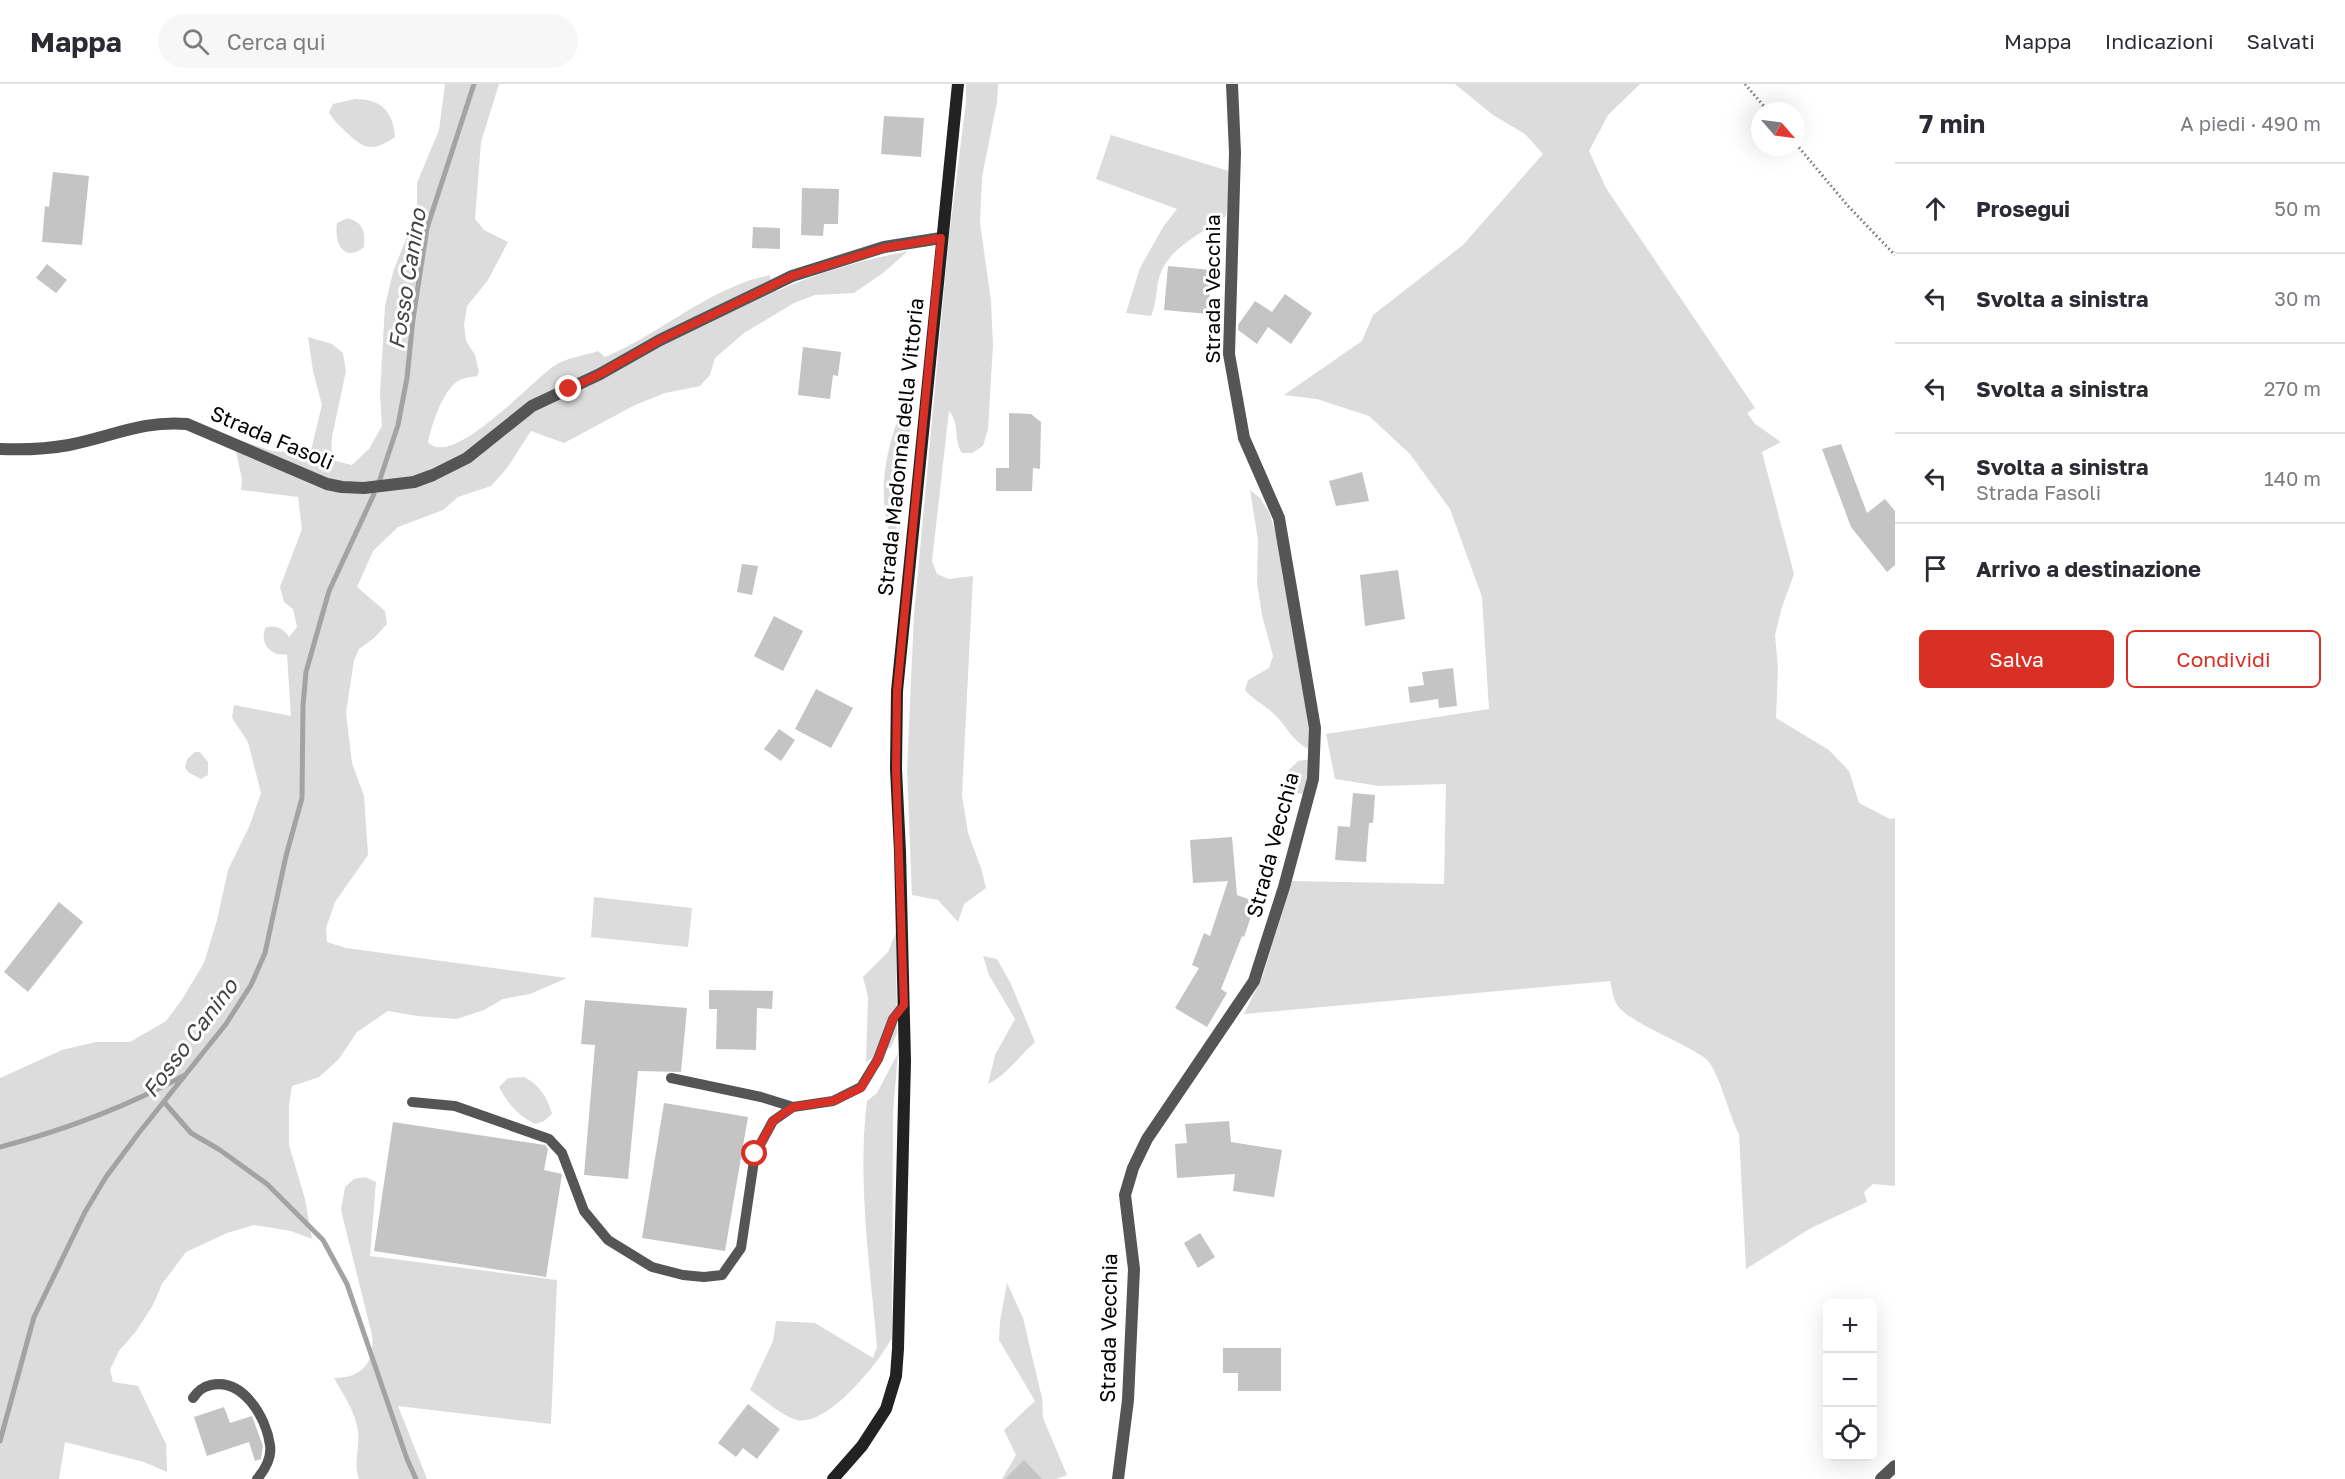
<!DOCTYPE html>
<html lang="it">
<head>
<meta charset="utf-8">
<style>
  :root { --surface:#fff; --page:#f7f7f7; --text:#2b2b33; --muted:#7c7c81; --line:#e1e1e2; --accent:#d93025 }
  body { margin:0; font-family:"Golos Text",sans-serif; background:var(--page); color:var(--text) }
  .controls { position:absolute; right:18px; bottom:18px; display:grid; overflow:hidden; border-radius:9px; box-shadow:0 6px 24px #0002 }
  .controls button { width:54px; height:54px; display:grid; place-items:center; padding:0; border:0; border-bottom:2px solid var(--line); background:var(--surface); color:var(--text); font:30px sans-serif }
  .compass { position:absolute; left:1751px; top:18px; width:54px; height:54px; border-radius:50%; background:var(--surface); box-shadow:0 6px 24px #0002; rotate:118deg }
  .stop { position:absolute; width:18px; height:18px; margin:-14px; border:4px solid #d93025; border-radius:50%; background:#fff }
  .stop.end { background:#d93025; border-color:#fff; box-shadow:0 2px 6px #0008 }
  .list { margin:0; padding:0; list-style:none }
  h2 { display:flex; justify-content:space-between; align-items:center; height:78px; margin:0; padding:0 24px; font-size:26px }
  h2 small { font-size:20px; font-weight:400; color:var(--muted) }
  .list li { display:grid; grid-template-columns:39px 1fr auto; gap:18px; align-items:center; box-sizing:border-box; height:90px; padding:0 24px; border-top:2px solid var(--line) }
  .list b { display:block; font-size:22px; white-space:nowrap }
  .list p { margin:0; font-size:20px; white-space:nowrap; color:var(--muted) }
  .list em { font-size:20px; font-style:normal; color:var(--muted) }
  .actions { display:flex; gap:12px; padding:18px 24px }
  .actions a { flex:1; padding:14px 0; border:2px solid var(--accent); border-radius:9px; text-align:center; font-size:21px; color:var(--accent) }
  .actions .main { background:var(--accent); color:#fff }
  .icon { flex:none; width:33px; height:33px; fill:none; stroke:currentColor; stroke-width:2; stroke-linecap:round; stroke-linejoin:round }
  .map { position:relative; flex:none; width:1895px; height:1395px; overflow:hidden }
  header { display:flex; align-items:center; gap:36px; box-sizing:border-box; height:84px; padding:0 30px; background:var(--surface); border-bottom:2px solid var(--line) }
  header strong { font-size:28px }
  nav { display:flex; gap:33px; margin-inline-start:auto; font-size:21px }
  .search { width:420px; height:54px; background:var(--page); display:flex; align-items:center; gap:15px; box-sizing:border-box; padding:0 21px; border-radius:33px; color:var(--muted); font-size:22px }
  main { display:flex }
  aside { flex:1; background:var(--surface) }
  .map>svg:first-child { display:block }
  .green { fill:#dcdcdc }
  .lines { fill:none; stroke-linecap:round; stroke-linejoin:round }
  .stream { stroke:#a3a3a3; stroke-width:5 }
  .building { fill:#c4c4c4 }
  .path { stroke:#777; stroke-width:3; stroke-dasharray:1.5 3; stroke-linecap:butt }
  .lane { stroke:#555; stroke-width:10 }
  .street { stroke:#555; stroke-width:12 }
  .secondary { stroke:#222; stroke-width:12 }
  .route { stroke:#d93025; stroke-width:8 }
  .labels { text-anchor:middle; stroke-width:6; stroke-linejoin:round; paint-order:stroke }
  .street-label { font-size:21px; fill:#000; stroke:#fff }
  .water-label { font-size:22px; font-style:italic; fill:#444; stroke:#fff }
</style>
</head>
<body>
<header>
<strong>Mappa</strong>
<div class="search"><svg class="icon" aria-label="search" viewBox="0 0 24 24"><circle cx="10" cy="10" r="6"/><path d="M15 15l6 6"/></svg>Cerca qui</div>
<nav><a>Mappa</a><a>Indicazioni</a><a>Salvati</a></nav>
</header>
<main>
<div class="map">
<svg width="1895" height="1395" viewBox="0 0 1895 1395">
  <rect width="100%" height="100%" fill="#fff"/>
  <path class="green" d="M445 0H499L481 58 475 135 484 146 508 158 488 196 467 222 464 241 466 257 475 271 479 288 477 292C471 293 463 294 458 297 442 308 432 340 428 358 451 386 533 296 554 282 565 274 584 272 598 267L605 273C651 254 689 221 735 202 746 197 759 194 770 191L771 205 777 207C819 188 863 176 908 167L883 189 854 209 815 211 794 219 744 249 715 274 710 291 700 302 665 309 635 321 564 359 531 347 507 384 491 402 458 413 443 426 398 443 373 467 357 503 385 527 387 540 374 554 359 565 354 576 346 629 352 679 364 712 368 771 335 818 326 844 327 858 346 864 567 894 530 910 503 915 484 926 457 935 417 932 388 927 357 948 339 975 319 993 292 1002 289 1021V1061L305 1115 312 1155 291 1147 254 1141 227 1149 186 1168 162 1200 153 1221 137 1246 119 1267 110 1286 113 1298 138 1302 166 1360 167 1388 144 1378 65 1358 59 1395H0V994L62 966 96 958H130L166 937 181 917 204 879 217 836 228 786 249 743 261 709 248 658 232 634 234 621 291 632 287 570C271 574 258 558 266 543 277 541 283 544 289 553L297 543 293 525 284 518 280 503 302 445 298 413 241 406 242 395 233 354 272 367 310 370 322 321 313 287 308 253 332 260 343 269 346 287 332 353 331 376 352 381 369 365 382 342 380 310 385 222 393 188 417 127V99L439 46Z
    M966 0H998L997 18 982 93 980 139 991 217 993 261 988 345 983 362 972 369H962C953 356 960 339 949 327L932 477 937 490 949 495 973 492 962 711 968 749 981 784 986 804 964 820 958 838 938 816 912 811 907 686 914 530 949 153 966 18Z
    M1455 0H1640L1608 31 1589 67 1606 104 1755 324 1747 329 1755 340 1781 358 1762 368 1794 490 1782 523 1775 551 1778 584 1776 634 1829 666 1849 687 1859 719 1890 735 1895 734V1102L1873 1100 1864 1108 1867 1118 1811 1144 1746 1185 1739 1050C1729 1032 1719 986 1706 975 1688 960 1624 937 1616 919 1613 913 1612 904 1610 897L1244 930 1263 891 1292 797 1444 800 1446 700 1379 702 1335 695 1326 650 1489 625 1482 513 1450 425 1410 370 1369 332 1317 315 1284 311 1362 257 1373 231 1463 161 1543 70 1525 50 1493 31Z
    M355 15C381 15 393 27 395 53 371 69 364 65 345 47 338 40 333 36 329 28L333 20Z
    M1111 51 1232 88 1226 132C1205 148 1174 160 1162 186 1155 200 1158 217 1151 232L1126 229 1140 184 1163 143 1177 125 1096 95Z
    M348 134C364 139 365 148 364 163 343 180 334 157 337 139Z
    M912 329 899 440 895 447 889 449C879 412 884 374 897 338Z
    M1250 406 1260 414 1269 428 1282 468 1310 639 1311 666C1292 658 1288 643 1274 630 1265 621 1253 616 1245 606L1248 596 1269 584 1273 572 1262 531 1257 499 1258 456Z
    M195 668H200L208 678V691L201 695 188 688 185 683 187 675Z
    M1311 675 1307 711 1297 709 1286 698V689L1298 677Z
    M594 813 692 824 688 863 591 853Z
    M896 848 897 949 891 963 866 978 868 913 863 893 888 868Z
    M983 872 997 875 1011 900 1035 958C1018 973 1009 989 988 1000L995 971 1015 935 989 891Z
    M898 969 893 1028 892 1254C879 1278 828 1343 797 1336 783 1333 762 1314 750 1306L773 1257 776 1237 815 1239 873 1274 877 1263C870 1182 857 1098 867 1017L877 1009Z
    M524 993C540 1001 547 1013 552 1030L544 1037 535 1040C518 1031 508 1020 499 1003L508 994Z
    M365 1093 376 1098 370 1172 557 1196 551 1340 398 1322 427 1395H359C353 1380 360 1363 358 1347 356 1329 343 1310 334 1294 362 1294 375 1279 372 1251L341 1126 345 1103 354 1095Z
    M1007 1199 1023 1234 1042 1314 1043 1334 1067 1391 1056 1395H1002L1016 1371 1004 1346 1035 1317 999 1256 1000 1237Z"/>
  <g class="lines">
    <path class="stream" d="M379 398 398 341 407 294 413 235 427 144 474 0
      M164 1018 191 1049 220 1066 267 1100 323 1156 347 1200 407 1375 416 1395
      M0 1063C65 1046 126 1023 185 991
      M0 1357 34 1233 85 1128 106 1093 138 1050 226 940 251 901 265 869 286 772 302 714 303 622 306 588 329 507 374 410"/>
  </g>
  <path class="building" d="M884 32 924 34 921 73 881 70Z
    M53 88 89 92 82 161 42 158 45 122 49 123Z
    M802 104 839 105 838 140H824L823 152 801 151Z
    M753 143 780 144V165L752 164Z
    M47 180 67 196 56 209 36 194Z
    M1168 182 1212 186 1208 230 1164 226Z
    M1285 210 1312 229 1291 260 1268 243 1257 260 1238 246V241L1255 217 1272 228Z
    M803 263 841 268 838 292 833 291 830 315 798 311Z
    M1009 329 1031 330 1041 338 1040 385 1033 384 1032 407H996V384H1009Z
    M1841 360 1867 429 1885 415 1895 427V481L1887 488 1851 443 1822 365Z
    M1362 388 1369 417 1336 422 1329 397Z
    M742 480 758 482 752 511 737 508Z
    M1398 486 1405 535 1365 542 1360 491Z
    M774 532 803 547 783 587 754 572Z
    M1453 584 1457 622 1439 624 1438 615 1410 619 1408 603 1424 601 1422 588Z
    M816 605 853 624 831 664 795 645Z
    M779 645 795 656 781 677 764 665Z
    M1353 709 1375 711 1373 739H1369L1366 778 1335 776 1338 742 1350 743Z
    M1232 753 1237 811 1256 818 1244 853 1242 852 1221 905 1227 909 1207 943 1175 924 1199 884 1192 881 1204 849 1210 852 1228 797 1193 799 1190 756Z
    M59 818 83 838 28 908 4 888Z
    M709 906 773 907 772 925 757 924 756 966 716 965 717 925H709Z
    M585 916 687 924 681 988 638 987 628 1095 584 1091 595 961 581 960Z
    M664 1019 748 1033 725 1167 642 1154Z
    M1229 1037 1231 1058 1282 1066 1274 1113 1233 1107 1235 1090 1177 1094 1175 1060 1187 1059 1185 1040Z
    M393 1038 545 1061 548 1065 544 1086 562 1090 546 1193 374 1167Z
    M1200 1149 1215 1173 1198 1184 1184 1159Z
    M1223 1264H1281V1307H1238V1289H1223Z
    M748 1320 780 1345 757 1375 743 1364 736 1373 718 1359Z
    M224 1323 230 1339 252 1332 263 1362 261 1375 255 1377 249 1358 207 1372 194 1333Z
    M1024 1376 1042 1395H1005Z"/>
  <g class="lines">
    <path class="path" d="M1745 0 1768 27
      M1796 60 1848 122 1895 171"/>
    <path class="lane" d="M671 994 761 1013 793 1023 833 1017 861 1003 878 975 893 935 904 921
      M412 1018 455 1022 549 1055 562 1069 584 1127 608 1156 652 1183 683 1191 704 1193 722 1191 741 1164 755 1070 773 1037 793 1023
      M193 1314C198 1307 202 1303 211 1301 243 1294 266 1333 270 1361 272 1373 265 1386 257 1395"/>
    <path class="street" d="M0 365C23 366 47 365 69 361 111 353 143 336 187 340L327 400 342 403 364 404 414 398 433 391 467 374 532 322 600 290 660 256 792 192 884 163 941 154
      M1118 1395 1128 1316 1134 1185 1125 1111 1133 1084 1147 1055 1254 897 1284 803 1313 695 1315 644 1279 434 1244 354 1229 270 1235 69 1232 0
      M1881 1395 1895 1382"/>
    <path class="secondary" d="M833 1395 862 1362 886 1325 896 1292 898 1265 905 977 900 768 896 685 897 607 958 0"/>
  </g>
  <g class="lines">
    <path class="route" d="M569 305 600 290 660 256 792 192 884 164 941 154 897 607 896 685 904 921 893 935 878 975 861 1004 833 1017 793 1023 773 1037 755 1070"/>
  </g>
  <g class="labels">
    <g class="street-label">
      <text transform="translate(1213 205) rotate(-90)" y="7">Strada Vecchia</text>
      <text transform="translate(272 354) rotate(23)" y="7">Strada Fasoli</text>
      <text transform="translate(901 363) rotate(-84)" y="7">Strada Madonna della Vittoria</text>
      <text transform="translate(1273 761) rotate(-75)" y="7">Strada Vecchia</text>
      <text transform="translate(1109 1244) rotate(-89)" y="7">Strada Vecchia</text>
    </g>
    <g class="water-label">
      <text transform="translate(407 195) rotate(-81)" y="8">Fosso Canino</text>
      <text transform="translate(190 954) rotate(-53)" y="8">Fosso Canino</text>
    </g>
  </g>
</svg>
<div class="controls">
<button>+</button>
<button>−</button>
<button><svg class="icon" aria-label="locate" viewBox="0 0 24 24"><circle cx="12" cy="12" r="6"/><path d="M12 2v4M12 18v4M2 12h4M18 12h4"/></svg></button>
</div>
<svg class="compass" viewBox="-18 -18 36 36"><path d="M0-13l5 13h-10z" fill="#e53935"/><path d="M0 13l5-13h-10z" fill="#7c7c81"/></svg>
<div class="stop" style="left:755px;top:1070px"></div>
<div class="stop end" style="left:569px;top:305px"></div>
</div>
<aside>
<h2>7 min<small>A piedi · 490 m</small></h2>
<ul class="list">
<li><svg class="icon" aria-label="ahead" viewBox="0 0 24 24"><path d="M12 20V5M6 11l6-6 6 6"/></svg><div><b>Prosegui</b></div><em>50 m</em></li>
<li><svg class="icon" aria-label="left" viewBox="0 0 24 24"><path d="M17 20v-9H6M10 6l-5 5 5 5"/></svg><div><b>Svolta a sinistra</b></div><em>30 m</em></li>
<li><svg class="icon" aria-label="left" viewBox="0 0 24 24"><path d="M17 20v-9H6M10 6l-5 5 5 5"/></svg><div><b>Svolta a sinistra</b></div><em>270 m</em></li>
<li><svg class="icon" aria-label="left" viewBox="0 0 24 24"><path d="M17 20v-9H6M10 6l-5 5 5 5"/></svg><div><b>Svolta a sinistra</b><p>Strada Fasoli</p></div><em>140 m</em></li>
<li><svg class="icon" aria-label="arrive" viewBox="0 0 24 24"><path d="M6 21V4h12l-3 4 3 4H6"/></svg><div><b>Arrivo a destinazione</b></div></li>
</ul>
<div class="actions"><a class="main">Salva</a><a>Condividi</a></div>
</aside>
</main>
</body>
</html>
